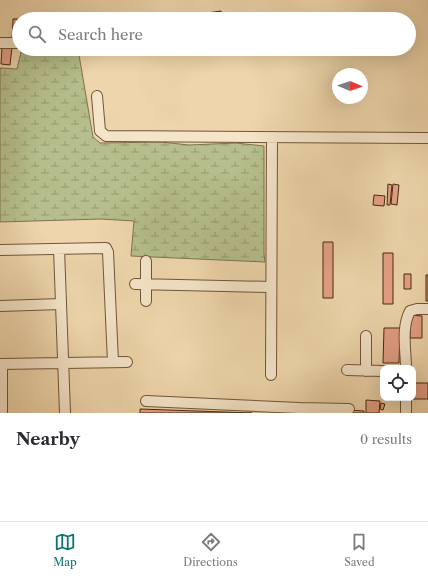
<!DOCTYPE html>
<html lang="en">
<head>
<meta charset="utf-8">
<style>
  :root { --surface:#fff; --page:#f2f2f3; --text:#2b2b33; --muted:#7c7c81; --line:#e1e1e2; --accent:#0f766e }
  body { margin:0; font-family:"Libre Caslon Text",serif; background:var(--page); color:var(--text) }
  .controls { position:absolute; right:12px; bottom:12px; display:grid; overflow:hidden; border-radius:8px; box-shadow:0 4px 16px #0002 }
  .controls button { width:36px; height:36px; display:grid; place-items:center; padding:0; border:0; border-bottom:1px solid var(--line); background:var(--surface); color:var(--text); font:20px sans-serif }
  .compass { position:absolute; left:332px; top:68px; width:36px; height:36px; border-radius:50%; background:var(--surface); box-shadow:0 4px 16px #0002; rotate:92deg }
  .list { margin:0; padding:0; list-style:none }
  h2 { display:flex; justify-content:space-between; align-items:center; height:52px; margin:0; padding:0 16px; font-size:17px }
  h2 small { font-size:13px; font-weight:400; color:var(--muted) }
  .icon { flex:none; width:22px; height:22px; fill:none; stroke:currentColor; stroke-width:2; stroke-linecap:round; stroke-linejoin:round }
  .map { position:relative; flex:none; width:428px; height:413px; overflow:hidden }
  .search { position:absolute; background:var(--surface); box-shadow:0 4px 16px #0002; left:12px; right:12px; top:12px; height:44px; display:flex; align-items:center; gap:10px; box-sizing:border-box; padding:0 14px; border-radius:22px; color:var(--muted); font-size:15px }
  .sheet { height:108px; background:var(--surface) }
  nav { display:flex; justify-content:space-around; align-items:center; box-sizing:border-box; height:56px; border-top:1px solid var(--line); background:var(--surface); font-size:11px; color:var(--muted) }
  nav a { display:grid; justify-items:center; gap:2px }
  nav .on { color:var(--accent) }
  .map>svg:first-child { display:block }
  .wetland { fill:url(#wetland-marsh); stroke:#7e744e }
  .building { fill:#e5a086; stroke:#472a11 }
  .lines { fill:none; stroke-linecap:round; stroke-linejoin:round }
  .minor-casing { stroke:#715538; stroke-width:12 }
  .minor { stroke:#f4e4c8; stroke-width:10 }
</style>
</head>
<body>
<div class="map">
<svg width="428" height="413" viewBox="0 0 428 413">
  <defs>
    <pattern id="wetland-marsh" width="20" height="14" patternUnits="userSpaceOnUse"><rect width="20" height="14" fill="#b5be8c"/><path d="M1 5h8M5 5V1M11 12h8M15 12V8" fill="none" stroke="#959b71"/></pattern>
  </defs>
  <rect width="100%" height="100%" fill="#eed5ab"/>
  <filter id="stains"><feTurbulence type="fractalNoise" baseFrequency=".005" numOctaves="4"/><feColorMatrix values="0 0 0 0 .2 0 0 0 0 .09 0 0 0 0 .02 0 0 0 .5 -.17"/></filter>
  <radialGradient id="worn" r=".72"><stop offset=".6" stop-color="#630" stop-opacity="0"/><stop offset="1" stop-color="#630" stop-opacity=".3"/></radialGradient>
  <path class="wetland" d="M21 52 79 55 93 137 100 143 161 142 189 145 236 143 264 146V254L265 262 131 256 134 221 101 219 0 222V68L17 69Z"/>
  <path class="building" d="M221 11 222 19H207V13Z
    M190 13H206V19H190Z
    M79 17H104V19H79Z
    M13 19H19V41L12 40Z
    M2 47H12L10 65 1 64Z
    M388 184 392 185 390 205H387Z
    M393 184 399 185 397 205 391 204Z
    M374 195 385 196 384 206 373 205Z
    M323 242H333V298H323Z
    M383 253H393V304H383Z
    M404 274H411V289H404Z
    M426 275H428V301H426Z
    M410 315 422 316V338H410Z
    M384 328H400L399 363H383Z
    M413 383H428V399H413Z
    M366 400 380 401 379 413H366Z
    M381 403 385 404 383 410 380 409Z
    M140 409 252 413H140Z
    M350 410 364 411V413H350Z"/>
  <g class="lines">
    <g class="minor-casing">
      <path id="minor" d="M0 43H19
        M97 96 100 131 106 136 428 138
        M59 249 65 413
        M0 250 106 248 108 252 113 362
        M135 284 271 287
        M146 301V261
        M0 306 61 304
        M366 336V371
        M0 364 127 362
        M406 368C406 350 401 328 410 311L417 309H428
        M347 370 383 371
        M271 375 272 137
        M146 401 299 408V413
        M299 408 349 409
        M2 413V364
        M406 413V398"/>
    </g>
    <use href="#minor" class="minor"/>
  </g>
  <rect width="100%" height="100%" filter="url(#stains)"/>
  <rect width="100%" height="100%" fill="url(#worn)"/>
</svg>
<div class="controls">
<button><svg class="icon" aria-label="locate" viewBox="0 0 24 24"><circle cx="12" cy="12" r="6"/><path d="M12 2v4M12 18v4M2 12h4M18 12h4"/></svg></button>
</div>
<svg class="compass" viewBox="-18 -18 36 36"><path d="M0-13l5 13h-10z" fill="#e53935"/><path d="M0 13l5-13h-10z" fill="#7c7c81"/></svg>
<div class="search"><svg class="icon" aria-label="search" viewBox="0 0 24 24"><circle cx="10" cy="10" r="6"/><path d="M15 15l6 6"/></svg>Search here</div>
</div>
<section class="sheet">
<h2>Nearby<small>0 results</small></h2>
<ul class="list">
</ul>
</section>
<nav>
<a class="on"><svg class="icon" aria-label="map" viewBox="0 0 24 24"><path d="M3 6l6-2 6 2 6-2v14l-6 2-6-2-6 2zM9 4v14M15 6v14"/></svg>Map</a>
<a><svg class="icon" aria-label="directions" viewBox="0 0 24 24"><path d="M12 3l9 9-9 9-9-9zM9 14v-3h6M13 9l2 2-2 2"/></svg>Directions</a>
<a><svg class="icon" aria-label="saved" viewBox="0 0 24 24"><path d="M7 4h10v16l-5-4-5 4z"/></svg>Saved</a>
</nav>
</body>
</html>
